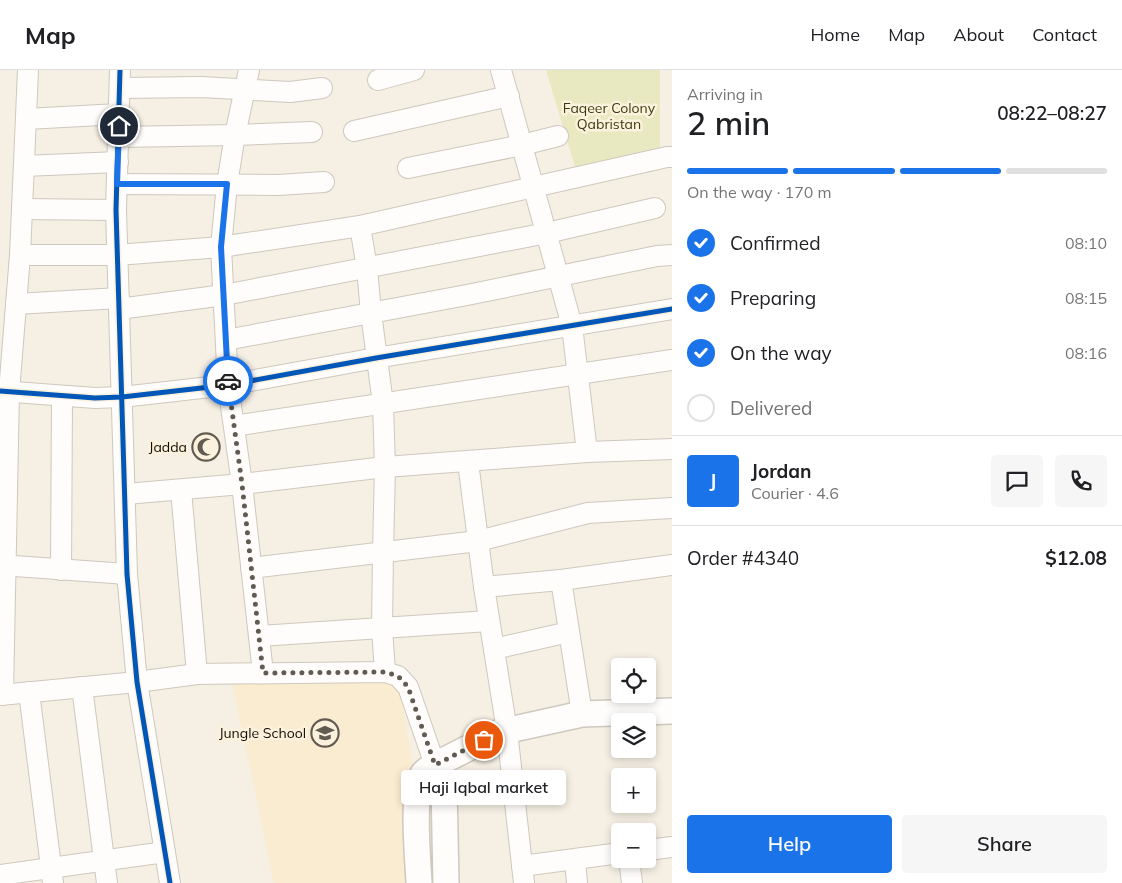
<!DOCTYPE html>
<html lang="en">
<head>
<meta charset="utf-8">
<style>
  body { margin:0; font-family:Mulish,sans-serif; background:#f6f6f6; color:#202124; height:100vh; display:flex; flex-direction:column; font-size:19px; white-space:nowrap }
  * { box-sizing:border-box; margin:0 }
  p { font-size:16px; color:#757577 }
  .icon { flex:none; width:28px; height:28px; fill:none; stroke:currentColor; stroke-width:2; stroke-linecap:round; stroke-linejoin:round }
  .map { position:relative; flex:1; overflow:hidden }
  .side { display:flex; flex-direction:column; background:#fff; width:450px }
  .side>* { flex:none }
  .buttons { position:absolute; left:611px; top:588px; display:grid; gap:10px }
  .buttons a { display:grid; place-items:center; width:45px; height:45px; border-radius:5px; background:#fff; box-shadow:0 2px 8px #0003; font-size:25px }
  .pin { position:absolute; display:grid; place-items:center; width:42px; height:42px; color:#fff; margin:-21px; border:2px solid #fff; border-radius:50%; box-shadow:0 1px 5px #0007 }
  .courier { position:absolute; display:grid; place-items:center; width:50px; height:50px; margin:-25px; border:4px solid #1a73e8; border-radius:50%; background:#fff; color:#222; box-shadow:0 1px 6px #0007 }
  .bubble { position:absolute; height:35px; border-radius:5px; background:#fff; box-shadow:0 2px 8px #0003; font-size:16px; font-weight:600; line-height:35px; text-align:center }
  .overview em { font-style:normal; font-weight:600 }
  .overview div { display:flex; flex-direction:column-reverse }
  .overview { display:flex; align-items:center; justify-content:space-between; height:85px; padding:0 15px }
  h1 { font-size:32px; font-weight:600; line-height:38px }
  .bar { display:grid; grid-template-columns:repeat(4,1fr); gap:8px 5px; align-content:center; height:60px; padding:0 15px }
  .bar i { height:6px; border-radius:4px; background:#e0e0e0 }
  .bar .current { background:#1a73e8 }
  .bar p { grid-column:span 4 }
  .line { display:flex; align-items:center; gap:12px; padding:0 15px; border-top:1px solid #e0e0e0 }
  .line div { flex:1 }
  .round { display:grid; place-items:center; flex:none; width:52px; height:52px; border-radius:5px; background:#f6f6f6 }
  ol { padding:0 15px; list-style:none }
  li { display:flex; align-items:center; gap:15px; height:55px }
  li p { margin-inline-start:auto }
  li .icon { padding:5px; border-radius:50%; background:#1a73e8; color:#fff; stroke-width:4 }
  li:last-child { color:#757577 }
  li i { width:28px; height:28px; border:2px solid #e0e0e0; border-radius:50% }
  .primary-button { display:flex; gap:10px; margin-top:auto; padding:10px 15px }
  .primary-button a { flex:1; height:58px; border-radius:5px; background:#1a73e8; color:#fff; font-size:20px; font-weight:600; line-height:58px; text-align:center }
  .primary-button a+a { background:#f6f6f6; color:#202124 }
  header { display:flex; align-items:center; gap:30px; box-sizing:border-box; height:70px; padding:0 25px; background:#fff; border-bottom:1px solid #e0e0e0 }
  header strong { font-size:24px }
  nav { display:flex; gap:28px; margin-inline-start:auto; font-size:18px }
  main { display:flex; flex:1; min-height:0 }
  .map>svg:first-child { display:block }
  .built { fill:#faecd0 }
  .green { fill:#e9e9c1 }
  .lines { fill:none; stroke-linecap:round; stroke-linejoin:round }
  .minor-casing { stroke:#cec8bd; stroke-width:22 }
  .major-casing { stroke:#cec8bd; stroke-width:28 }
  .minor { stroke:#fefdfb; stroke-width:20 }
  .major { stroke:#fefdfb; stroke-width:25 }
  .cycleway-casing { stroke:#fcf1dd; stroke-width:8 }
  .cycleway { stroke:#0057b8; stroke-width:5 }
  .done { stroke:#615b51; stroke-width:5; stroke-dasharray:0 9 }
  .route { stroke:#1a73e8; stroke-width:6 }
  .labels { text-anchor:middle; stroke-width:5; stroke-linejoin:round; paint-order:stroke }
  .park-label { font-size:14px; fill:#3b3d11; stroke:#fcf1dd }
  .poi-label { font-size:14px; fill:#120c02; stroke:#fcf1dd; text-anchor:end }
</style>
</head>
<body>
<header>
<strong>Map</strong>
<nav><a>Home</a><a>Map</a><a>About</a><a>Contact</a></nav>
</header>
<main>
<div class="map">
<svg width="672" height="813" viewBox="0 0 672 813">
  <rect width="100%" height="100%" fill="#f5efe4"/>
  <polygon class="built" points="230,603 398,606 417,721 419,813 274,813"/>
  <polygon class="green" points="546,0 660,0 660,79 577,103"/>
  <g class="lines">
    <g class="minor-casing">
      <g id="minor">
        <polyline points="120,0 116,140 127,504 137,612 170,813"/>
        <polyline points="249,0 235,65 227,114 221,177 228,315 242,414 263,603"/>
        <polyline points="501,0 572,256 587,382"/>
        <polyline points="378,10 414,0"/>
        <polyline points="120,18 201,17 290,22 322,18"/>
        <polyline points="26,49 119,44"/>
        <polyline points="354,61 509,26"/>
        <polyline points="118,67 235,65 312,62"/>
        <polyline points="24,96 118,92"/>
        <polyline points="408,98 522,75 558,66"/>
        <polyline points="117,114 278,115 324,112"/>
        <polyline points="22,139 116,140"/>
        <polyline points="360,156 367,198 371,243 383,334 385,397 383,482 382,558 385,602"/>
        <polyline points="20,185 117,185 221,177 360,156 667,87 672,87"/>
        <polyline points="16,234 119,228"/>
        <polyline points="119,239 224,225 547,163 655,138"/>
        <polyline points="226,270 467,225 657,186 672,185"/>
        <polyline points="0,321 95,328 122,327 228,315 376,288 672,239"/>
        <polyline points="234,356 672,290"/>
        <polyline points="468,392 484,517 507,661 524,813"/>
        <polyline points="181,420 197,604"/>
        <polyline points="126,424 242,414 385,397 587,382 672,379"/>
        <polyline points="0,495 127,504"/>
        <polyline points="251,498 478,471 588,443 672,438"/>
        <polyline points="61,500 62,326"/>
        <polyline points="561,510 582,644"/>
        <polyline points="484,517 561,510 672,495"/>
        <polyline points="259,566 489,551"/>
        <polyline points="494,579 569,562"/>
        <polyline points="82,617 107,813"/>
        <polyline points="29,622 53,813"/>
        <polyline points="0,625 137,612 197,604 385,602 398,606 408,617 435,695"/>
        <polyline points="3,625 9,322 20,185 28,0"/>
        <polyline points="648,780 672,777"/>
        <polyline points="629,789 632,813"/>
        <polyline points="575,790 577,813"/>
        <polyline points="522,796 620,783"/>
        <polyline points="0,805 165,782"/>
      </g>
    </g>
    <g class="major-casing">
      <g id="major">
        <polyline points="435,695 500,662 582,644 672,641"/>
        <path d="M419,813C418,789 411,723 423,704C425,700 432,697 435,695L441,703L444,714L446,813"/>
      </g>
    </g>
    <use href="#minor" class="minor"/>
    <use href="#major" class="major"/>
    <g class="cycleway-casing">
      <g id="cycleway">
        <polyline points="120,0 116,140 127,504 137,612 170,813"/>
        <polyline points="0,321 95,328 122,327 228,315 376,288 672,239"/>
      </g>
    </g>
    <use href="#cycleway" class="cycleway"/>
  </g>
  <g class="lines">
    <polyline class="done" points="228,311 242,414 263,603 385,602 398,606 408,617 435,695 484,670"/>
    <polyline class="route" points="119,56 117,114 227,114 221,177 228,311"/>
  </g>
  <defs>
    <g id="mosque-ring" transform="scale(1.4375)"><circle r="9.5" fill="#fcf1dd" stroke="#615b51" stroke-width="1.5"/><path d="M3.5-4.9A6 6 0 1 0 3.5 4.9A5 5 0 1 1 3.5-4.9Z" fill="#615b51"/></g>
    <g id="school-ring" transform="scale(1.4375)"><circle r="9.5" fill="#fcf1dd" stroke="#615b51" stroke-width="1.5"/><path d="M0-5L7-2L0 1L-7-2ZM-4 1L0 2.5L4 1V4Q0 6-4 4Z" fill="#615b51"/></g>
  </defs>
  <g fill-rule="evenodd">
    <use href="#mosque-ring" x="206" y="377"/>
    <use href="#school-ring" x="325" y="663"/>
  </g>
  <g class="labels">
    <g class="park-label">
      <text x="609" y="43">Faqeer Colony<tspan x="609" dy="16">Qabristan</tspan></text>
    </g>
    <g class="poi-label">
      <text x="187" y="382">Jadda</text>
      <text x="306" y="668">Jungle School</text>
    </g>
  </g>
</svg>
<div class="buttons">
<a><svg class="icon" aria-label="locate" viewBox="0 0 24 24"><circle cx="12" cy="12" r="6"/><path d="M12 2v4M12 18v4M2 12h4M18 12h4"/></svg></a>
<a><svg class="icon" aria-label="layers" viewBox="0 0 24 24"><path d="M12 4l9 5-9 5-9-5zM3 14l9 5 9-5"/></svg></a>
<a>+</a>
<a>−</a>
</div>
<div class="pin" style="left:484px;top:670px;background:#ea580c"><svg class="icon" aria-label="bag" viewBox="0 0 24 24"><path d="M5 8h14l-1 12H6zM9 8a3 3 0 0 1 6 0"/></svg></div>
<div class="pin" style="left:119px;top:56px;background:#1f2937"><svg class="icon" aria-label="home" viewBox="0 0 24 24"><path d="M3 11l9-7 9 7M6 9v11h12V9"/></svg></div>
<div class="courier" style="left:228px;top:311px"><svg class="icon" aria-label="car" viewBox="0 0 24 24"><path d="M5 17H2v-5l4-1 3-4h7l3 4 3 1v5h-3M9 17h6M6 11h13"/><circle cx="7" cy="17" r="2"/><circle cx="17" cy="17" r="2"/></svg></div>
<div class="bubble" style="left:401px;top:700px;width:165px">Haji Iqbal market</div>
</div>
<section class="side">
<div class="overview"><div><h1>2 min</h1><p>Arriving in</p></div><em>08:22–08:27</em></div>
<div class="bar"><i class="current"></i><i class="current"></i><i class="current"></i><i></i><p>On the way · 170 m</p></div>
<ol>
<li><svg class="icon" aria-label="check" viewBox="0 0 24 24"><path d="M5 12l5 5 9-10"/></svg>Confirmed<p>08:10</p></li>
<li><svg class="icon" aria-label="check" viewBox="0 0 24 24"><path d="M5 12l5 5 9-10"/></svg>Preparing<p>08:15</p></li>
<li><svg class="icon" aria-label="check" viewBox="0 0 24 24"><path d="M5 12l5 5 9-10"/></svg>On the way<p>08:16</p></li>
<li><i></i>Delivered</li>
</ol>
<div class="line" style="height:90px"><b class="round" style="background:#1a73e8;color:#fff">J</b><div><b>Jordan</b><p>Courier · 4.6</p></div><a class="round"><svg class="icon" aria-label="chat" viewBox="0 0 24 24"><path d="M4 5h16v11H9l-5 4z"/></svg></a><a class="round"><svg class="icon" aria-label="phone" viewBox="0 0 24 24"><path d="M5 4h4l2 5-3 2q2 4 5 5l2-3 5 2v4C11 20 4 13 5 4z"/></svg></a></div>
<div class="line" style="height:65px"><div>Order #4340</div><b>$12.08</b></div>
<div class="primary-button"><a>Help</a><a>Share</a></div>
</section>
</main>
</body>
</html>
